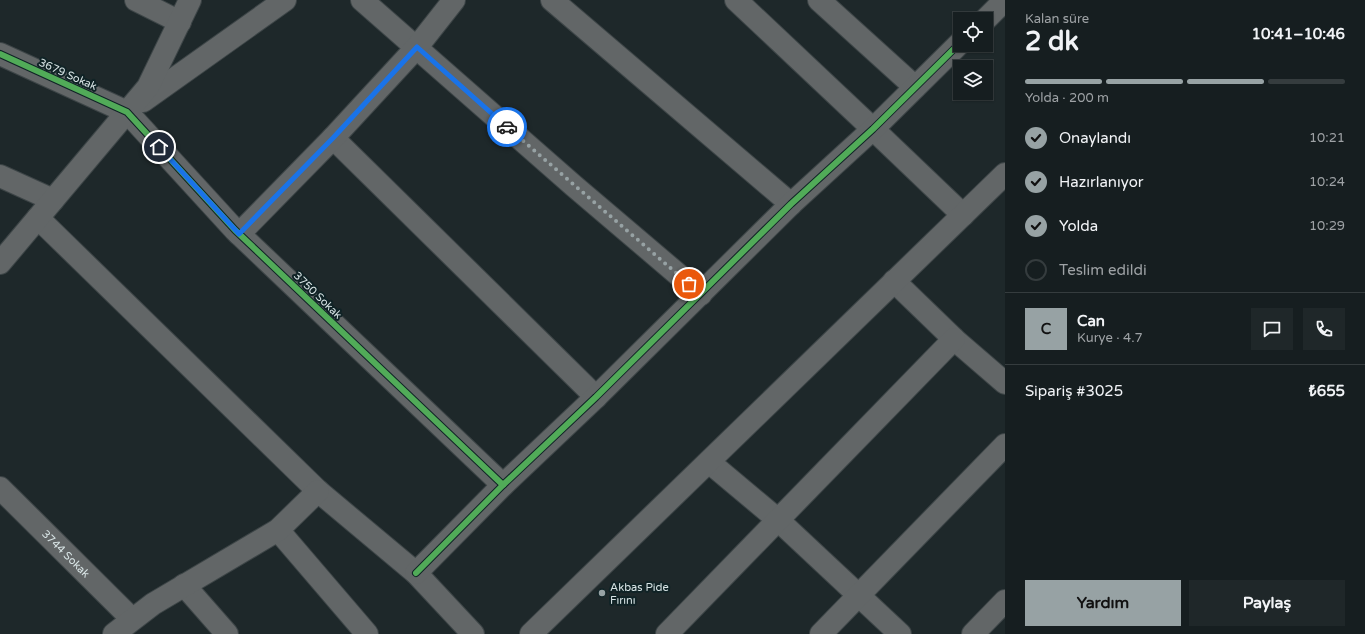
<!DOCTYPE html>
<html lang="tr">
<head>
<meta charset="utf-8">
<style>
  body { margin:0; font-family:"Varela Round",sans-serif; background:#1f2729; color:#f1f3f6; height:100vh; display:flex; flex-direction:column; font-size:15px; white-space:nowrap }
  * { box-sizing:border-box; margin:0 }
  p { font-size:13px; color:#9ea2a5 }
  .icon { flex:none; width:22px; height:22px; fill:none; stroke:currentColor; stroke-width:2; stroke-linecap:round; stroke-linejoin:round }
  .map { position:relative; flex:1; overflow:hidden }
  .panel { display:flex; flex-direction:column; background:#161e20; width:360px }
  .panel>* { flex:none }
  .tools { position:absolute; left:953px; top:12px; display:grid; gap:8px }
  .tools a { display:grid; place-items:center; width:40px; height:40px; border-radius:0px; background:#161e20; box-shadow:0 1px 3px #0004,0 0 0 1px #353c3e; font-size:20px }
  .pin { position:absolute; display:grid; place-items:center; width:34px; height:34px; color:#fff; margin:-17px; border:2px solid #fff; border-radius:50%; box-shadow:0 1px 4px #0007 }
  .courier { position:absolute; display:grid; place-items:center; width:40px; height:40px; margin:-20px; border:3px solid #1a73e8; border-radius:50%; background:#fff; color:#222; box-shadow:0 1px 5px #0007 }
  .head em { font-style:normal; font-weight:700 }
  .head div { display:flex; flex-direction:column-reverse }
  .head { display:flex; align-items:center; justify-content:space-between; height:68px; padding:0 20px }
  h1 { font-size:26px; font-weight:700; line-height:30px }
  .bar { display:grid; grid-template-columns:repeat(4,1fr); gap:6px 4px; align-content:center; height:48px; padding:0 20px }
  .bar i { height:5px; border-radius:3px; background:#353c3e }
  .bar .active { background:#97a2a4 }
  .bar p { grid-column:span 4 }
  .line { display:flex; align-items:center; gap:10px; padding:0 20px; border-top:1px solid #353c3e }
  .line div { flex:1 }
  .round { display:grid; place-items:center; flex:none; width:42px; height:42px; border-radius:0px; background:#1f2729 }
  ol { padding:0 20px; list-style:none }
  li { display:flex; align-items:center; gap:12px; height:44px }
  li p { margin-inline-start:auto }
  li .icon { padding:4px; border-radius:50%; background:#97a2a4; color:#111; stroke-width:4 }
  li:last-child { color:#9ea2a5 }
  li i { width:22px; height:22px; border:2px solid #353c3e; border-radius:50% }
  .primary-button { display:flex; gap:8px; margin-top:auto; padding:8px 20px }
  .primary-button a { flex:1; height:46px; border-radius:0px; background:#97a2a4; color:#111; font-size:16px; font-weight:700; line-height:46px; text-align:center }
  .primary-button a+a { background:#1f2729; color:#f1f3f6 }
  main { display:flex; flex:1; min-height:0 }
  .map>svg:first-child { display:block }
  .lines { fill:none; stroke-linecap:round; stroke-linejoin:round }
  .minor-casing { stroke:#3d4547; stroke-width:24 }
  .minor { stroke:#626667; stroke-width:22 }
  .cycleway-casing { stroke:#102326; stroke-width:8 }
  .cycleway { stroke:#51ab58; stroke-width:6 }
  .done { stroke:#97a2a4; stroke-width:4; stroke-dasharray:0 7.2 }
  .route { stroke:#1a73e8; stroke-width:5 }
  .poi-dot { fill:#97a2a4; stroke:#102326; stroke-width:1.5 }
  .labels { text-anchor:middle; stroke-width:4; stroke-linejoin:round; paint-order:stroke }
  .street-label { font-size:11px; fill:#d8e4e5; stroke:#102326 }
  .poi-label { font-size:11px; fill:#d8e4e5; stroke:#102326; text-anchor:start }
</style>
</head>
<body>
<main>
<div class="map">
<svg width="1005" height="634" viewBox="0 0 1005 634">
  <rect width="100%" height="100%" fill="#1e282a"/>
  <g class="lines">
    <g class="minor-casing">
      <g id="minor">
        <polyline points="136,0 180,22"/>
        <polyline points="362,0 574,186 701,294"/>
        <polyline points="552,0 791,204"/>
        <polyline points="736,0 873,129 963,215"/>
        <polyline points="819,0 915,87"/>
        <polyline points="986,19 1005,0"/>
        <polyline points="0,54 127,112 235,230 503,485"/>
        <polyline points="143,101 285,0"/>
        <polyline points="333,138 596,397"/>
        <polyline points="0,176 53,200"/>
        <polyline points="38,218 318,491 416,573 473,634"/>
        <polyline points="239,234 333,138 417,47 454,0"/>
        <polyline points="0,263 148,87 190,0"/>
        <polyline points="894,281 954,339 1005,383"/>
        <polyline points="709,462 777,519 900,634"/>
        <path id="s1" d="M0,488L132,619"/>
        <polyline points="278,530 367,634"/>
        <polyline points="416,573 503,485 596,397 791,204 873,129 960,43"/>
        <polyline points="184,585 227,634"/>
        <polyline points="114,634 153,604 278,530 318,491"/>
        <polyline points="531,634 1005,174"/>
        <polyline points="667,634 954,339"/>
        <polyline points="821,634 1005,445"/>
        <polyline points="973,634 1005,601"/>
      </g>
    </g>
    <use href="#minor" class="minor"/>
    <g class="cycleway-casing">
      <g id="cycleway">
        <polyline points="0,54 127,112 235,230 503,485"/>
        <polyline points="416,573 503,485 596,397 791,204 873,129 960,43"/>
      </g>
    </g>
    <use href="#cycleway" class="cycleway"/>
  </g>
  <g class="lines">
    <polyline class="done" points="507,127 689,284"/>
    <polyline class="route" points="159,147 239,234 333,138 417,47 507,127"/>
  </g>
  <circle class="poi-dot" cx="602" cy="593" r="4"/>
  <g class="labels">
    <g class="street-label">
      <text transform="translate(68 74) rotate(24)" y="4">3679 Sokak</text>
      <text transform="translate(318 295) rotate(44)" y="4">3750 Sokak</text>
      <text dy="4" stroke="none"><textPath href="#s1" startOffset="93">3744 Sokak</textPath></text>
    </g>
    <g class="poi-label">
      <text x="610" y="591">Akbas Pide<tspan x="610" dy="13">Fırını</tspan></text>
    </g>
  </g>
</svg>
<div class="tools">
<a><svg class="icon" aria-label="locate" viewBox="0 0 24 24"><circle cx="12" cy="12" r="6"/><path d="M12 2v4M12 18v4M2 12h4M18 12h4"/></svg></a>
<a><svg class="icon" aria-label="layers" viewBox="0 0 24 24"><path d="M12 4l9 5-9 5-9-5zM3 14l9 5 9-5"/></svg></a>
</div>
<div class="pin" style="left:689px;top:284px;background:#ea580c"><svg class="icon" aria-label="bag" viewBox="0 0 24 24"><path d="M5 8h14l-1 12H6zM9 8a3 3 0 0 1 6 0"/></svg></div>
<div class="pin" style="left:159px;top:147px;background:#1f2937"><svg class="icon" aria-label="home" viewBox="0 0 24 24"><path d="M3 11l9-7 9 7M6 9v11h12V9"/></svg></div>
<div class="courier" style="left:507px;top:127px"><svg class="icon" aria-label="car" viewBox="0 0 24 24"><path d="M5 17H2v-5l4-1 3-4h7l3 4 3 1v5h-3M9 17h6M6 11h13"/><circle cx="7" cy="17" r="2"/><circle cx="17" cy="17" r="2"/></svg></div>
</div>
<section class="panel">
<div class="head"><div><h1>2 dk</h1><p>Kalan süre</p></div><em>10:41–10:46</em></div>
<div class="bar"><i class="active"></i><i class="active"></i><i class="active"></i><i></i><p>Yolda · 200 m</p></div>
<ol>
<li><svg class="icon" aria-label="check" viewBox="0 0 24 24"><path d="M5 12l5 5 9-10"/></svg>Onaylandı<p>10:21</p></li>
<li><svg class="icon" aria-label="check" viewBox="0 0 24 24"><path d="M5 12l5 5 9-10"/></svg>Hazırlanıyor<p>10:24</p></li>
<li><svg class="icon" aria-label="check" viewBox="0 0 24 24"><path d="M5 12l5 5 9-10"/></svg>Yolda<p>10:29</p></li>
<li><i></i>Teslim edildi</li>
</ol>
<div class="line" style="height:72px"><b class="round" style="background:#97a2a4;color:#111">C</b><div><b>Can</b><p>Kurye · 4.7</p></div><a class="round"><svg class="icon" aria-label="chat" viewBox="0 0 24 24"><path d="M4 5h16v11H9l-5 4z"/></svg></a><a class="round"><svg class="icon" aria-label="phone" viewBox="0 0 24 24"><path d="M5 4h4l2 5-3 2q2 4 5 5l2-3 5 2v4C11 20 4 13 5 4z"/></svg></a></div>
<div class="line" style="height:52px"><div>Sipariş #3025</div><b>₺655</b></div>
<div class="primary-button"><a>Yardım</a><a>Paylaş</a></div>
</section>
</main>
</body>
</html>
